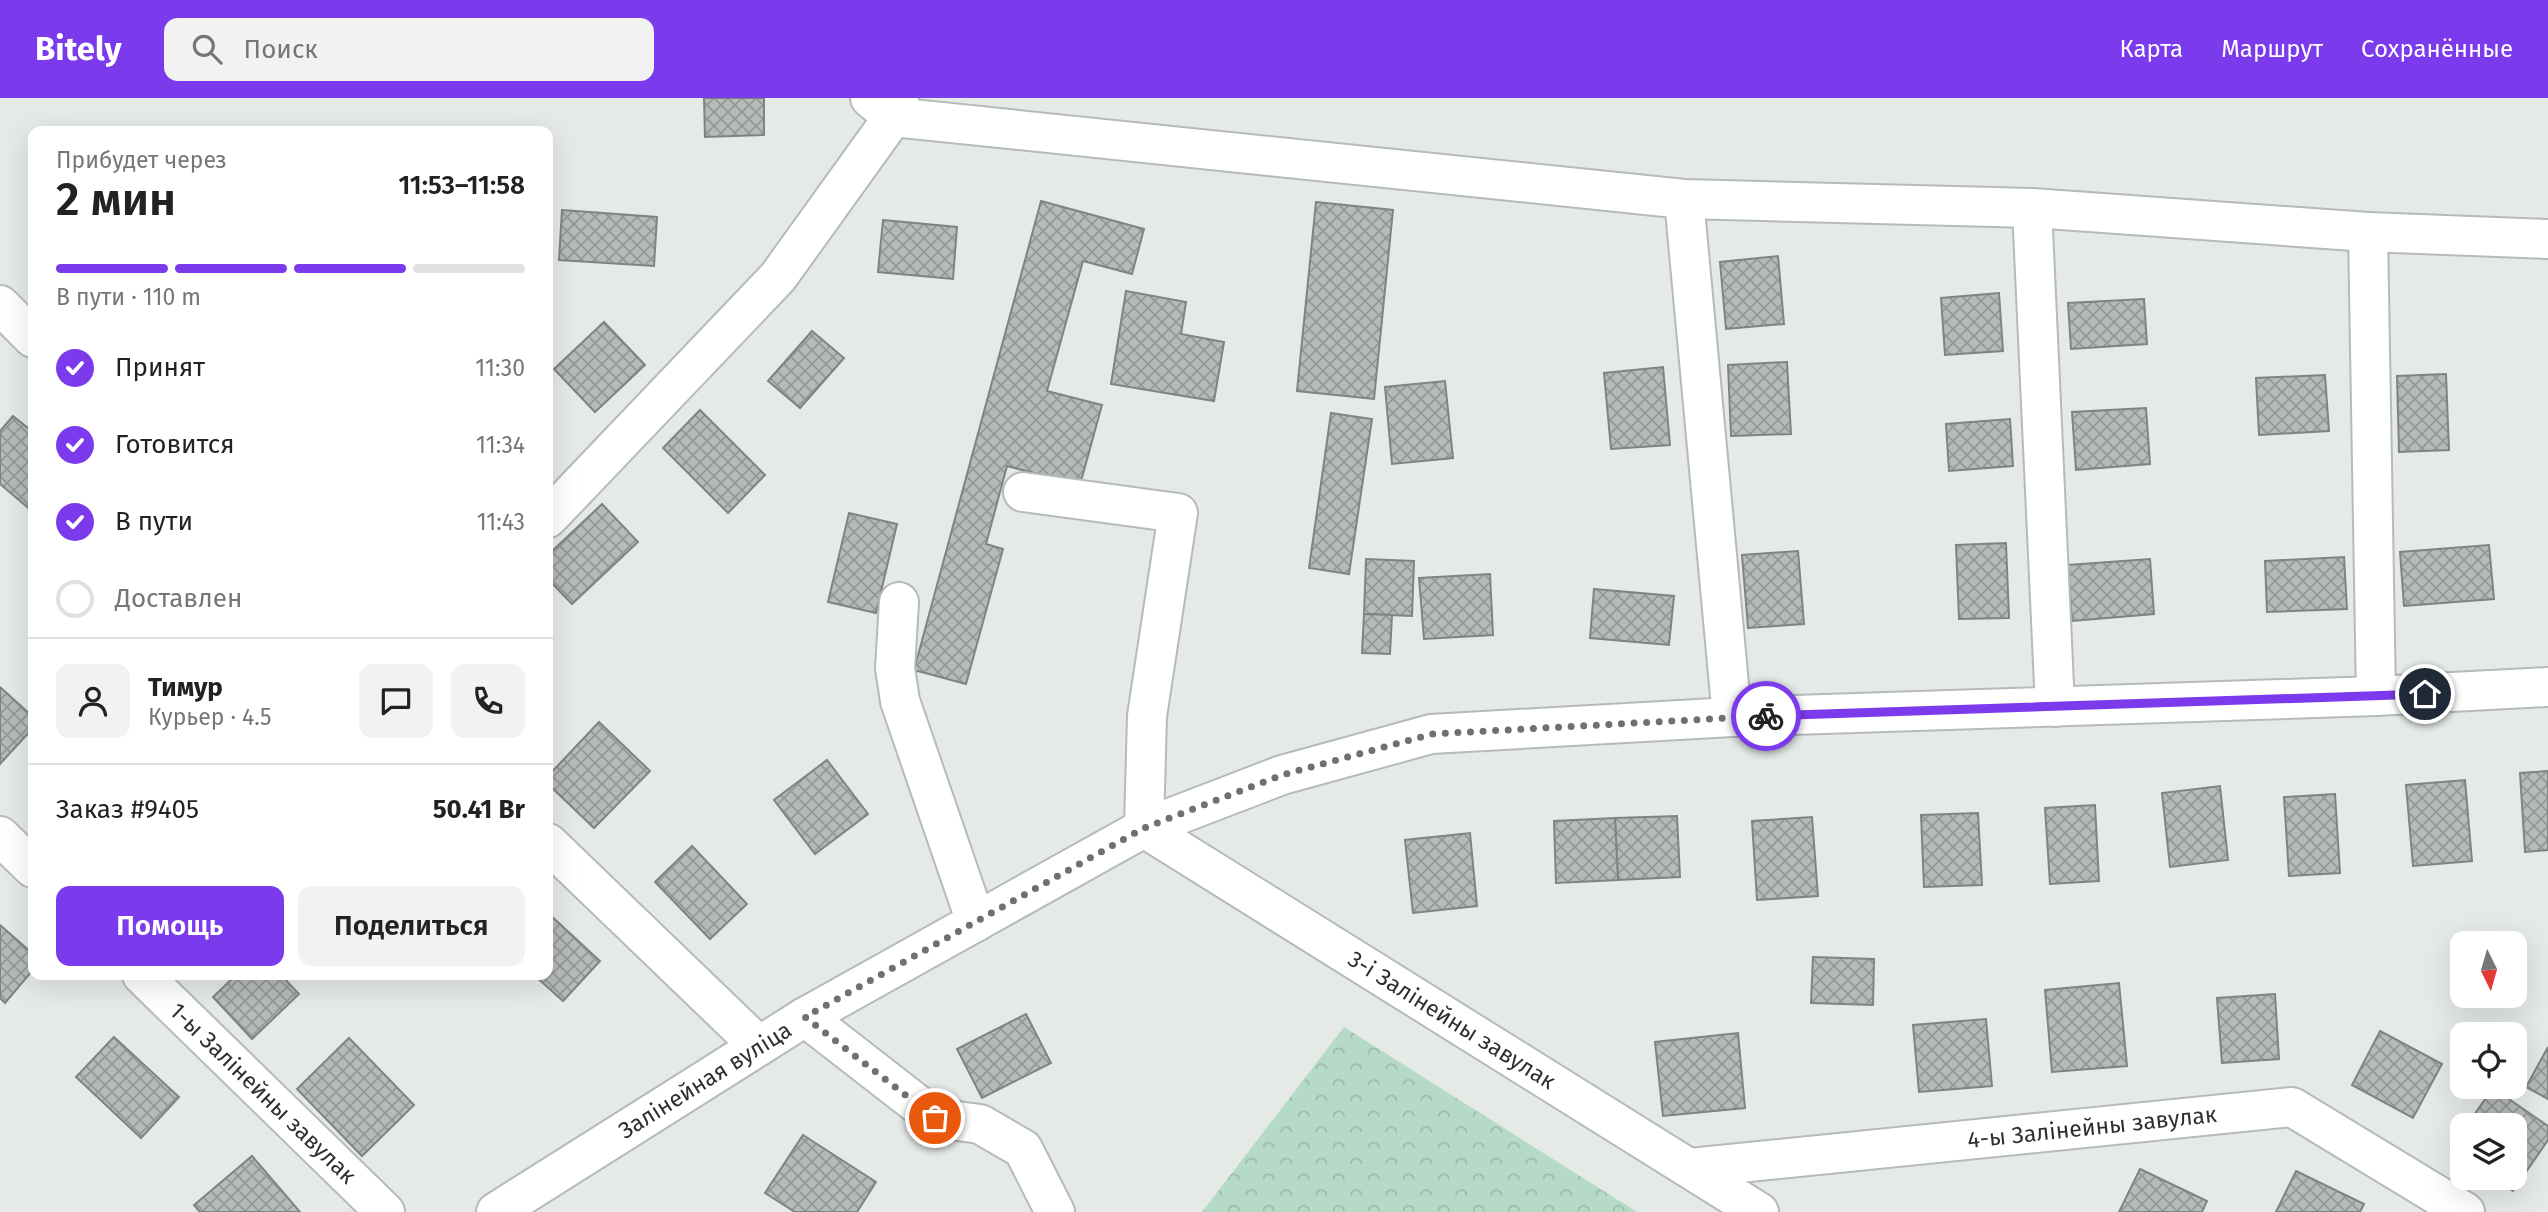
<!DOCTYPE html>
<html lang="ru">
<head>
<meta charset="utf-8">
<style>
  body { margin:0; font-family:"Fira Sans",sans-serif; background:#f2f2f2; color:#222; height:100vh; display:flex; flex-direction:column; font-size:26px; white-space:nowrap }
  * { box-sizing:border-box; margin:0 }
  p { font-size:23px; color:#767676 }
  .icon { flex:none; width:38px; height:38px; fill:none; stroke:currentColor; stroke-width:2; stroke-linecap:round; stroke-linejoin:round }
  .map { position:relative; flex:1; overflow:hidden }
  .side { position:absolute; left:28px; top:28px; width:525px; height:854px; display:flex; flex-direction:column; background:#fff; border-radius:14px; box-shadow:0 7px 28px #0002 }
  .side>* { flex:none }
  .needle { width:46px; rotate:175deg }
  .tools { position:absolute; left:2450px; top:833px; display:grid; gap:14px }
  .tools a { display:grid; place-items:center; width:77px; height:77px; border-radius:14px; background:#fff; box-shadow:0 7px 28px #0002; font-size:35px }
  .pin { position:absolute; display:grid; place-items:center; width:60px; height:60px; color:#fff; margin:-30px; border:4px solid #fff; border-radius:50%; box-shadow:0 2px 7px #0007 }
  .courier { position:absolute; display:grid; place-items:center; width:70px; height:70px; margin:-35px; border:5px solid #7c3aed; border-radius:50%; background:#fff; color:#222; box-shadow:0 2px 9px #0007 }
  .summary em { font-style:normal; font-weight:600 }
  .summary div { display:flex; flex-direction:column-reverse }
  .summary { display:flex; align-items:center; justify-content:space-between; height:119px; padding:0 28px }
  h1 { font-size:46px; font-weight:600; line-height:52px }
  .bar { display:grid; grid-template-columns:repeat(4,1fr); gap:10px 7px; align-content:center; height:84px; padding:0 28px }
  .bar i { height:9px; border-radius:5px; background:#e0e0e0 }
  .bar .active { background:#7c3aed }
  .bar p { grid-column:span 4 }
  .line { display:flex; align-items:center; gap:18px; padding:0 28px; border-top:2px solid #e0e0e0 }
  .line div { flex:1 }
  .round { display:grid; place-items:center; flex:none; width:74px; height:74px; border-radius:14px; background:#f2f2f2 }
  ol { padding:0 28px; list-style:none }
  li { display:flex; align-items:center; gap:21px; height:77px }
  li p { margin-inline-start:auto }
  li .icon { padding:7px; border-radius:50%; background:#7c3aed; color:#fff; stroke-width:4 }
  li:last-child { color:#767676 }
  li i { width:38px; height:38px; border:4px solid #e0e0e0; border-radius:50% }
  .primary-button { display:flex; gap:14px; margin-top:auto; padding:14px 28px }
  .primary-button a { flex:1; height:80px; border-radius:14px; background:#7c3aed; color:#fff; font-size:28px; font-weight:600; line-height:80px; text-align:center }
  .primary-button a+a { background:#f2f2f2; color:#222 }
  header { display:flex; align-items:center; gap:42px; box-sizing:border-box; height:98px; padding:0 35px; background:#7c3aed; color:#fff }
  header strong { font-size:33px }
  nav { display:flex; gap:38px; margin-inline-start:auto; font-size:24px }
  .search { width:490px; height:63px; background:#f2f2f2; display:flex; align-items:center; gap:18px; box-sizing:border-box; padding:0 24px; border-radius:14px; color:#767676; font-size:26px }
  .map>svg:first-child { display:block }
  .forest { fill:url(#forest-crowns) }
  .building { fill:url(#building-cross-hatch); stroke:#7f8482; stroke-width:2 }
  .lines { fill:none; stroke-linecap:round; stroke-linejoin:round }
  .minor-casing { stroke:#b5bbb8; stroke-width:42 }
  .minor { stroke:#fff; stroke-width:38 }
  .done { stroke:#6e716f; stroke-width:7; stroke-dasharray:0 12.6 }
  .route { stroke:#7c3aed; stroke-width:9 }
  .labels { text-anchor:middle; stroke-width:5; stroke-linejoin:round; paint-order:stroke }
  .street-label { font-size:23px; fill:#2e302f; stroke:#fff }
</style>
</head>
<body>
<header>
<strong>Bitely</strong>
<div class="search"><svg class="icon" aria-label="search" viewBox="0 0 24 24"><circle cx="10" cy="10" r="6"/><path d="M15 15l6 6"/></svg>Поиск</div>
<nav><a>Карта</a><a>Маршрут</a><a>Сохранённые</a></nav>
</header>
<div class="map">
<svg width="2548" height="1114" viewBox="0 0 2548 1114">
  <defs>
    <pattern id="forest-crowns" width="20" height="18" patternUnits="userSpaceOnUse" patternTransform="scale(1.75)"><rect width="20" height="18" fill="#b5dac7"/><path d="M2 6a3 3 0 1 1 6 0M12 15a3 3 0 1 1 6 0" fill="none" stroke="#9cbbab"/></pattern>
    <pattern id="building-cross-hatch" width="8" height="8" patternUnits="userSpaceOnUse" patternTransform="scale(1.75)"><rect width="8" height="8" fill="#b5bbb8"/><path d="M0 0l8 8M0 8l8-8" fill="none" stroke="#949896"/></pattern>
  </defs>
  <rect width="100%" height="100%" fill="#e5eae7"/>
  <polygon class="forest" points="1344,929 1637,1114 1202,1114"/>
  <g class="building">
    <polygon points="704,0 764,0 764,37 705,39"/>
    <polygon points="1041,103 1144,131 1132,176 1083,163 1047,293 1102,307 1080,387 1007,368 986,446 1003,451 966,586 914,572"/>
    <polygon points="1316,104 1393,112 1374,301 1297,293"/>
    <polygon points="562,112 657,119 654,168 559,162"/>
    <polygon points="883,122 957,129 953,181 878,174"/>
    <polygon points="1778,158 1784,226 1726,231 1720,164"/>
    <polygon points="1126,193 1186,204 1181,236 1224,244 1214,303 1111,286"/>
    <polygon points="1999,195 2003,253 1945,257 1941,200"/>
    <polygon points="2144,201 2147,246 2071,251 2068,205"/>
    <polygon points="604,224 645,267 595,314 554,271"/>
    <polygon points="812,233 844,260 800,310 768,283"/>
    <polygon points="1787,264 1791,336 1731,338 1728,267"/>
    <polygon points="1663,269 1670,347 1611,351 1604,275"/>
    <polygon points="2446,276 2449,352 2399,354 2397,278"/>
    <polygon points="2325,277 2329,333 2259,337 2256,280"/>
    <polygon points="1445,283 1453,360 1392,366 1385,289"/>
    <polygon points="2146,310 2150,366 2076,372 2072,314"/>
    <polygon points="700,312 765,377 728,415 663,350"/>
    <polygon points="1331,315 1372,321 1349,476 1309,470"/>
    <polygon points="13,318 33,334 33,414 0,386 0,333"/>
    <polygon points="2010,321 2013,368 1949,373 1946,326"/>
    <polygon points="602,406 638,444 572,506 548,481 548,457"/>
    <polygon points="849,415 897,426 876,515 828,504"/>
    <polygon points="2006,445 2009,520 1959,521 1956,447"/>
    <polygon points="2489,447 2494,501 2404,508 2400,454"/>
    <polygon points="1798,453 1804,526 1748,530 1742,457"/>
    <polygon points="2344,459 2347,511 2267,514 2265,463"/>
    <polygon points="1366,461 1414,463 1412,518 1364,516"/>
    <polygon points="2150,461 2154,516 2072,523 2068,467"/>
    <polygon points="1490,476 1493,537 1424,541 1419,480"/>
    <polygon points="1594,491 1674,498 1669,547 1590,540"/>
    <polygon points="1364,516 1392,517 1390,556 1362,555"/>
    <polygon points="0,589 33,619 33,630 0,666"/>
    <polygon points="599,624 650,673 594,730 548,686 548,678"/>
    <polygon points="827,662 868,716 815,756 774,702"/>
    <polygon points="2548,673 2548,752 2525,754 2520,675"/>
    <polygon points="2465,682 2472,763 2413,768 2406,687"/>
    <polygon points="2220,688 2228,762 2170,769 2162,695"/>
    <polygon points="2335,696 2340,775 2289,778 2284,699"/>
    <polygon points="2095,707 2099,783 2050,786 2045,710"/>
    <polygon points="1978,715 1982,787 1924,789 1921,717"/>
    <polygon points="1677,718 1680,779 1618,782 1615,720"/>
    <polygon points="1812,719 1818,798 1757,802 1752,723"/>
    <polygon points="1615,720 1618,782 1556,785 1554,723"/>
    <polygon points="1470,735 1477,808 1413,815 1405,742"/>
    <polygon points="692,748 747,806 710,841 655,784"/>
    <polygon points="548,815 600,863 563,903 534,877 548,877"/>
    <polygon points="0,827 33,856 33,872 5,905 0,900"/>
    <polygon points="1813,859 1874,861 1873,907 1811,905"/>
    <polygon points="236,877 281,877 299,896 252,941 213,899"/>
    <polygon points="2119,885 2127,968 2052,974 2045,892"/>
    <polygon points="2275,896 2279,961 2222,965 2217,900"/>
    <polygon points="1026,916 1051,965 982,1000 957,951"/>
    <polygon points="1986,921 1992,988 1919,994 1913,927"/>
    <polygon points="2380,933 2442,966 2413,1020 2352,987"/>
    <polygon points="1738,935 1745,1010 1663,1018 1655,944"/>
    <polygon points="114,939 179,999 141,1040 76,979"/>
    <polygon points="349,940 414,1007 362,1058 297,991"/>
    <polygon points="2548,949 2548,1001 2526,989"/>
    <polygon points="2493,990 2548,1028 2548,1042 2513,1093 2493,1080 2515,1080 2515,1027 2467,1027"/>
    <polygon points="2462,1034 2462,1059 2451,1051"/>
    <polygon points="803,1037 876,1084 857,1114 795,1114 765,1095"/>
    <polygon points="252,1058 300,1114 200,1114 194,1107"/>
    <polygon points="2140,1071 2207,1103 2202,1114 2119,1114"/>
    <polygon points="2296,1073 2364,1106 2360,1114 2276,1114"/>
  </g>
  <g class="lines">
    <g class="minor-casing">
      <g id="minor">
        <polyline points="870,0 893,19 1684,101 2032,110 2368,134 2548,141"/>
        <polyline points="1684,101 1732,619"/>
        <polyline points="2032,110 2055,609"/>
        <polyline points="2368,134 2376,598"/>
        <polyline points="0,207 33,240"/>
        <polyline points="1023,394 1178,415 1147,618 1144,730 1759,1114"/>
        <polyline points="548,420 778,179 893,19 899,0"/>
        <polyline points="899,504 895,570 900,603 976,824"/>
        <polyline points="0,738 33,770"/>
        <polyline points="548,745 759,948"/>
        <polyline points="142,877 385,1114"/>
        <polyline points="805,919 935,1020 980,1026 1023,1051 1055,1114"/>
        <polyline points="1690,1070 2292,1009 2465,1114"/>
        <polyline points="496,1114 805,919 1144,730 1282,677 1431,636 1732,619 2376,598 2548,589"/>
      </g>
    </g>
    <use href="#minor" class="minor"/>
  </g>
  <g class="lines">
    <polyline class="done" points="935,1020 805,919 1144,730 1282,677 1432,636 1766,618"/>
    <polyline class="route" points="1766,618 2425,596"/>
  </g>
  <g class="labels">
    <g class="street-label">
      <text transform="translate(1452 922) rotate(32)" y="8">3-і Залінейны завулак</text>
      <text transform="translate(705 982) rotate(-32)" y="8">Залінейная вуліца</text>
      <text transform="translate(263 995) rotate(44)" y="8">1-ы Залінейны завулак</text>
      <text transform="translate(2092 1029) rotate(-6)" y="8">4-ы Залінейны завулак</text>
    </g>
  </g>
</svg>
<div class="tools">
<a><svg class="needle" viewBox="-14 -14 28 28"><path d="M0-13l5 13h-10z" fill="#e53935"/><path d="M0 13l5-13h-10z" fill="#767676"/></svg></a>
<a><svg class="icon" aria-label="locate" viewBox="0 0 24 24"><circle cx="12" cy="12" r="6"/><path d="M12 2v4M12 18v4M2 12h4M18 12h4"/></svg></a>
<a><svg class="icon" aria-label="layers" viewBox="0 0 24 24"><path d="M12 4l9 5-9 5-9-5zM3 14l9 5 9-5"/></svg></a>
</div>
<div class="pin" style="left:935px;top:1020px;background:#ea580c"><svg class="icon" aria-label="bag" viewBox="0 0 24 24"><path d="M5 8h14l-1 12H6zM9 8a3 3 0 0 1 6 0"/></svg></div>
<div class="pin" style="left:2425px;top:596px;background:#1f2937"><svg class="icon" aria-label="home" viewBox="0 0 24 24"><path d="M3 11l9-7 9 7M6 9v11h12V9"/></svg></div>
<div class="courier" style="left:1766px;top:618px"><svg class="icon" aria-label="bike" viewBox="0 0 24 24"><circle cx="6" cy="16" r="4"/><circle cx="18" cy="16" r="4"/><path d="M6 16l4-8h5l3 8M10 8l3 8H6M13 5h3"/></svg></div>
<section class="side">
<div class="summary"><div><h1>2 мин</h1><p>Прибудет через</p></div><em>11:53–11:58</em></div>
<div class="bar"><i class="active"></i><i class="active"></i><i class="active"></i><i></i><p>В пути · 110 m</p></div>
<ol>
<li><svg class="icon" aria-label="check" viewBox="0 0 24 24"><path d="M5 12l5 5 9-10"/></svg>Принят<p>11:30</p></li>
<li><svg class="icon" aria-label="check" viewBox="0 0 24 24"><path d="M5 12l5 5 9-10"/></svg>Готовится<p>11:34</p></li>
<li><svg class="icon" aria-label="check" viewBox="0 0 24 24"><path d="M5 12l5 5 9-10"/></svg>В пути<p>11:43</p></li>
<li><i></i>Доставлен</li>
</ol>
<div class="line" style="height:126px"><a class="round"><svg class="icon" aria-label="person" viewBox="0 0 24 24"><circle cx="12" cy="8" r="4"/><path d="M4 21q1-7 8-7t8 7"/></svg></a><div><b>Тимур</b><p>Курьер · 4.5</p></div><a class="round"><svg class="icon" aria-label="chat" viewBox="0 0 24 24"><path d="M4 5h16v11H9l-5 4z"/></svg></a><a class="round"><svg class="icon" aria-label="phone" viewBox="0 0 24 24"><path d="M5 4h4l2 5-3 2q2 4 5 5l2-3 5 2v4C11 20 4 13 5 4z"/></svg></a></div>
<div class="line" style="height:91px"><div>Заказ #9405</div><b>50.41 Br</b></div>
<div class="primary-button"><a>Помощь</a><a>Поделиться</a></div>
</section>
</div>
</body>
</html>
